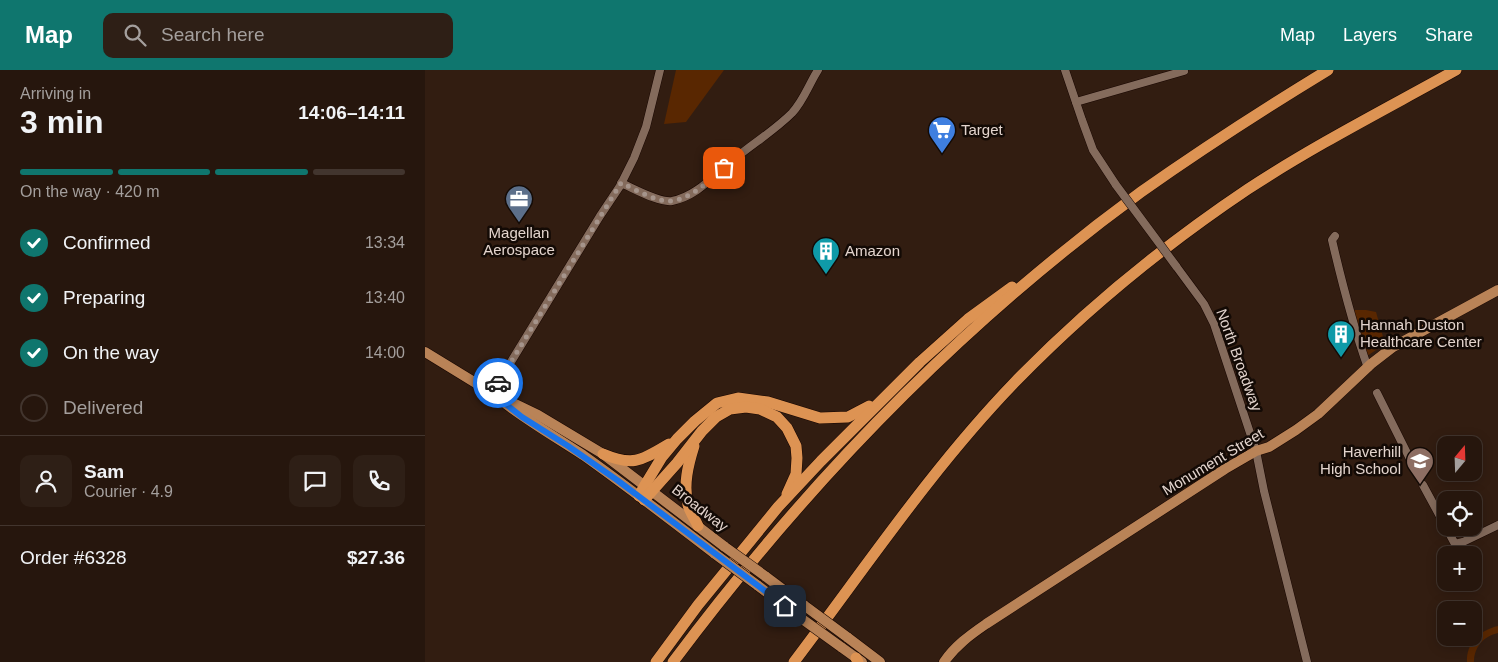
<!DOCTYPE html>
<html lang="en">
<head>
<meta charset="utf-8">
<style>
  body { margin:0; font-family:Arial,sans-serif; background:#2e1f16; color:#f1f3f6; height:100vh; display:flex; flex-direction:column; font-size:19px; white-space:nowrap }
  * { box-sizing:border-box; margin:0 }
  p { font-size:16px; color:#a49f9d }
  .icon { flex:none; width:28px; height:28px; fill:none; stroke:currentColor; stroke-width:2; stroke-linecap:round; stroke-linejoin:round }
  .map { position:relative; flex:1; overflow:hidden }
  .drawer { display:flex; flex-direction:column; background:#26160d; width:425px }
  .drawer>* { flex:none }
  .needle { width:32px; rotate:19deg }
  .controls { position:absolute; left:1012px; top:366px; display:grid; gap:10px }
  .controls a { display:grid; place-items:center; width:45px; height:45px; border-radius:10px; background:#26160d; box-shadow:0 2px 12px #0003,0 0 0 1px #42352e; font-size:25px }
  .pin { position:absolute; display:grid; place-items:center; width:42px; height:42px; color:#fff; margin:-21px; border-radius:10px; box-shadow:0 2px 8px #0006 }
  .courier { position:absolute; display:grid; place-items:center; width:50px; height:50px; margin:-25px; border:4px solid #1a73e8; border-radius:50%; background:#fff; color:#222; box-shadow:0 1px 6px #0007 }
  .headline em { font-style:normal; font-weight:600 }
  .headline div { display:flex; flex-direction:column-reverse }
  .headline { display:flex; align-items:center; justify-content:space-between; height:85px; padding:0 20px }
  h1 { font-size:32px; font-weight:600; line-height:38px }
  .bar { display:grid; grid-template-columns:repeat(4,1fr); gap:8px 5px; align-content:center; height:60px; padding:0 20px }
  .bar i { height:6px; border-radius:4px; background:#42352e }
  .bar .active { background:#0f766e }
  .bar p { grid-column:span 4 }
  .line { display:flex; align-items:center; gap:12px; padding:0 20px; border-top:1px solid #42352e }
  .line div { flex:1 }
  .round { display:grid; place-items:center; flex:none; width:52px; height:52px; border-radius:10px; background:#2e1f16 }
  ol { padding:0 20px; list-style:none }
  li { display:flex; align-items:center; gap:15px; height:55px }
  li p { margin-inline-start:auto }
  li .icon { padding:5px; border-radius:50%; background:#0f766e; color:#fff; stroke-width:4 }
  li:last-child { color:#a49f9d }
  li i { width:28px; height:28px; border:2px solid #42352e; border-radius:50% }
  header { display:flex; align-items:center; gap:30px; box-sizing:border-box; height:70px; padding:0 25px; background:#0f766e; color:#fff }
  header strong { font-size:24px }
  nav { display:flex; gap:28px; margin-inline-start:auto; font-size:18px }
  .search { width:350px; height:45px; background:#2e1f16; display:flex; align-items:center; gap:12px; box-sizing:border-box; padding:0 18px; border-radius:10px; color:#a49f9d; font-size:19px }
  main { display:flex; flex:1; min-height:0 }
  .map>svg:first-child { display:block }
  .green { fill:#592701 }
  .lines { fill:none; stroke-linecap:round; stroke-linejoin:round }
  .minor-casing { stroke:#180600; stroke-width:9 }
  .major-casing { stroke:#180600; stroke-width:11 }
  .highway-casing { stroke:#180600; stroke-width:12 }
  .minor { stroke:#846b5c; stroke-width:8 }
  .major { stroke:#b98357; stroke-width:10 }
  .highway { stroke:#dd9353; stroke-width:11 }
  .minor-bridge-casing { stroke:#180600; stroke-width:9; stroke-linecap:butt }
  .major-bridge-casing { stroke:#180600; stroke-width:11; stroke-linecap:butt }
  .minor-bridge { stroke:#846b5c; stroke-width:8 }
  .major-bridge { stroke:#b98357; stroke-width:10 }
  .done { stroke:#a5948b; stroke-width:5; stroke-dasharray:0 9 }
  .route { stroke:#1a73e8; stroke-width:6 }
  .labels { text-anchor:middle; stroke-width:5; stroke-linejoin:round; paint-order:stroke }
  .poi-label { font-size:15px; fill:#e3d4cd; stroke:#130a05; text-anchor:start }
  .street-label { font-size:15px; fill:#e3d4cd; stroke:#130a05 }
</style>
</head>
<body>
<header>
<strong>Map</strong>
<div class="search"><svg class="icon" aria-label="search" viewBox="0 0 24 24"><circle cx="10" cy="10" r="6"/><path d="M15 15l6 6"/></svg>Search here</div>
<nav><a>Map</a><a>Layers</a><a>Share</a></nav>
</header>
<main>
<section class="drawer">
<div class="headline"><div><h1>3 min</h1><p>Arriving in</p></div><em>14:06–14:11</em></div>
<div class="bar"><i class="active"></i><i class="active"></i><i class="active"></i><i></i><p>On the way · 420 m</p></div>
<ol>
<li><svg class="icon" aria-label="check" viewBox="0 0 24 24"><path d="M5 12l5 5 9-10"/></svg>Confirmed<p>13:34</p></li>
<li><svg class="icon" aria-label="check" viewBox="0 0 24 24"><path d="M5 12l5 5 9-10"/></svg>Preparing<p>13:40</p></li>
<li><svg class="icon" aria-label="check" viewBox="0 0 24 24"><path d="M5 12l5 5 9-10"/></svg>On the way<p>14:00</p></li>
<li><i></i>Delivered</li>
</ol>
<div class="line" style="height:90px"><a class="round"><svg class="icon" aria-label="person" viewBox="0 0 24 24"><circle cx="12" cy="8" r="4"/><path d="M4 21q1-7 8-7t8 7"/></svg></a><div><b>Sam</b><p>Courier · 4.9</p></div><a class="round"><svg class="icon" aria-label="chat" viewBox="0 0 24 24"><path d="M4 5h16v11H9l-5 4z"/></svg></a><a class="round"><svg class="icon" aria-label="phone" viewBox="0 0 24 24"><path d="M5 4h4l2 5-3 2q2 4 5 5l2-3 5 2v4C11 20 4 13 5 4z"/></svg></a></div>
<div class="line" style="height:65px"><div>Order #6328</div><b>$27.36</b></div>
</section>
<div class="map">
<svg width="1073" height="592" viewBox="0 0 1073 592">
  <rect width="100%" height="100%" fill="#321d11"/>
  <g class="green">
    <polygon points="251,0 299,0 261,52 239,54"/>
    <polygon points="929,240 941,240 951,242 960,274 942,286 939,280"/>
    <path d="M1073,556V563C1059,566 1049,577 1049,592H1042C1041,573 1055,560 1073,556Z"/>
  </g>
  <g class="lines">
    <g class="minor-casing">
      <g id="minor">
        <polyline points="640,0 657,50 668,80 691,115"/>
        <polyline points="651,32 759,1"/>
        <path d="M196,113C208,118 234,133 247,131C272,126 288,106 307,91C327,74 349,61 367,43C379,30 384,14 393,0"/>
        <path d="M910,166L907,170C917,213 928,256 943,298"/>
        <polyline points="751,196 779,234 789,254 831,381 839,421 882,592"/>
        <polyline points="67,323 175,146 195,116 209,88 221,57 235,0"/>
        <polyline points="952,323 989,397"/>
        <polyline points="998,415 1030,474 1038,472 1073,455"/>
      </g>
    </g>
    <g class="major-casing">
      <g id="major">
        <polyline points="0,282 67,323 113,345 178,384 300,477"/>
        <path d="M81,334C106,353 132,368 158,385C203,417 247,451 290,484"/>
        <polyline points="340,506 380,536"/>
        <polyline points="332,515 373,546"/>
        <polyline points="422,567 455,592"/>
        <polyline points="416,577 437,592"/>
        <path d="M519,592C530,576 545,565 561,554L800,399L831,381L844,377L871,360L893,344L946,294L968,277L1073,220"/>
      </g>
    </g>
    <g class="highway-casing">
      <g id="highway">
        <path d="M269,376C263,395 258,415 263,435C265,442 270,449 273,456"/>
        <path d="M178,384C209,397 217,390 244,374"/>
        <polyline points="214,426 220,415 237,387 252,369 270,351 292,333 313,328 343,332 395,348 423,347 444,336"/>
        <polyline points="219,430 252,393 277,361 291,347 305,339 321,337 335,339 352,347 362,358 371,376 372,388 371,404 362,424"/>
        <polyline points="431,588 433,592"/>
        <polyline points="231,592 273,535 318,480 353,437 396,391 495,292 543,249 587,217"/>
        <path d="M248,592C381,414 537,253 716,122C777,79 839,39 903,0"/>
        <path d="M369,592C441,497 507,398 590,312C659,241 741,174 823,119C890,75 961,39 1031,0"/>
      </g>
    </g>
    <use href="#minor" class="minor"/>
    <use href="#major" class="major"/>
    <use href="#highway" class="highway"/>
    <g class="minor-bridge-casing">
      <polyline id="minor-bridge" points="691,115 751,196"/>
    </g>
    <g class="major-bridge-casing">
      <g id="major-bridge">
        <polyline points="300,477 340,506"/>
        <polyline points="290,484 332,515"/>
        <polyline points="380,536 422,567"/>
        <polyline points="373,546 416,577"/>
      </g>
    </g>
    <use href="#minor-bridge" class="minor-bridge"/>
    <use href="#major-bridge" class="major-bridge"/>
  </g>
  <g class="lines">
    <path class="done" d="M73,313L196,113C210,119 229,131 243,131C262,132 286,110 299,98"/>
    <polyline class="route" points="73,313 67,323 97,347 143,376 192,410 360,536"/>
  </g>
  <defs>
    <g id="supermarket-pin" transform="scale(1.4375)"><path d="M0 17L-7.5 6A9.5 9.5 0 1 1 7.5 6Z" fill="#3f7fe0" stroke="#130a05"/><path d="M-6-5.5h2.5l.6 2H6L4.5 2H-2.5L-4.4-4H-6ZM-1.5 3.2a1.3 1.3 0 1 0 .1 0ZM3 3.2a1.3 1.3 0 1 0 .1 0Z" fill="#fff"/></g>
    <g id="office-pin" transform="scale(1.4375)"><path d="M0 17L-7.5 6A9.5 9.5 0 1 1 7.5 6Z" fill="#5c6f8a" stroke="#130a05"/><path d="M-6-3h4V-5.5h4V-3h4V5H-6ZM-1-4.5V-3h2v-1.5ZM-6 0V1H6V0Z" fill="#fff"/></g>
    <g id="building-pin" transform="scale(1.4375)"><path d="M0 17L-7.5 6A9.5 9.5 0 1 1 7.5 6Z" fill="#0f9aa8" stroke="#130a05"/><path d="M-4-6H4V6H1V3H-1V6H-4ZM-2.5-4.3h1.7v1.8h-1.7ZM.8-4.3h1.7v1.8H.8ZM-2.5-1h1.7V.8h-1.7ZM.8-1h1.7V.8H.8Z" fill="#fff"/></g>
    <g id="school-pin" transform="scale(1.4375)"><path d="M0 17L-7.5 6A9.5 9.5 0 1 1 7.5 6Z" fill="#8d6e63" stroke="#130a05"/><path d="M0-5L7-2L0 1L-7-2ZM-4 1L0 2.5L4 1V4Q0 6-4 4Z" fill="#fff"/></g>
  </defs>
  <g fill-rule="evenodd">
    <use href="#supermarket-pin" x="517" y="60"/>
    <use href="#office-pin" x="94" y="129"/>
    <use href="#building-pin" x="401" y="181"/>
    <use href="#building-pin" x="916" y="264"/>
    <use href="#school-pin" x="995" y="391"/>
  </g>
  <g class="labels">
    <g class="poi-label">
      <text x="536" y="65">Target</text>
      <text x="94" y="168" text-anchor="middle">Magellan<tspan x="94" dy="17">Aerospace</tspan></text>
      <text x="420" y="186">Amazon</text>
      <text x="935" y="260">Hannah Duston<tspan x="935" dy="17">Healthcare Center</tspan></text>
      <text x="976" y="387" text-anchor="end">Haverhill<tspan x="976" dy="17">High School</tspan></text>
    </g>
    <g class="street-label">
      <text transform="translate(814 290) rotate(70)" y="5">North Broadway</text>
      <text transform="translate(788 392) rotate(-31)" y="5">Monument Street</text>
      <text transform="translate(275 438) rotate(38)" y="5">Broadway</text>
    </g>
  </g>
</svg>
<div class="controls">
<a><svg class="needle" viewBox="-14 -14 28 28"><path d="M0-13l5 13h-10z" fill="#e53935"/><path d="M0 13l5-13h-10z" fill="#a49f9d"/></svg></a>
<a><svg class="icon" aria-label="locate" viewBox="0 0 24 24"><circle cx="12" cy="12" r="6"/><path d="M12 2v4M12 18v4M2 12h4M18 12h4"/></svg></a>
<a>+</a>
<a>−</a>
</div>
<div class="pin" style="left:299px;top:98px;background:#ea580c"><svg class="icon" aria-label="bag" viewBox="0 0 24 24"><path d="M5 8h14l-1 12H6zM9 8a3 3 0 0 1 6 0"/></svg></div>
<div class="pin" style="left:360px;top:536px;background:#1f2937"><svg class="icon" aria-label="home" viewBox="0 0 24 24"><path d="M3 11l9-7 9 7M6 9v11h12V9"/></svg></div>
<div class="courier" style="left:73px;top:313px"><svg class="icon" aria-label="car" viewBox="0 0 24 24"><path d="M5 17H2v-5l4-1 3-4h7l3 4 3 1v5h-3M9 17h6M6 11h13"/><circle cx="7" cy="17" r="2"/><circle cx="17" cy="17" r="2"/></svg></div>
</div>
</main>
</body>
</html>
